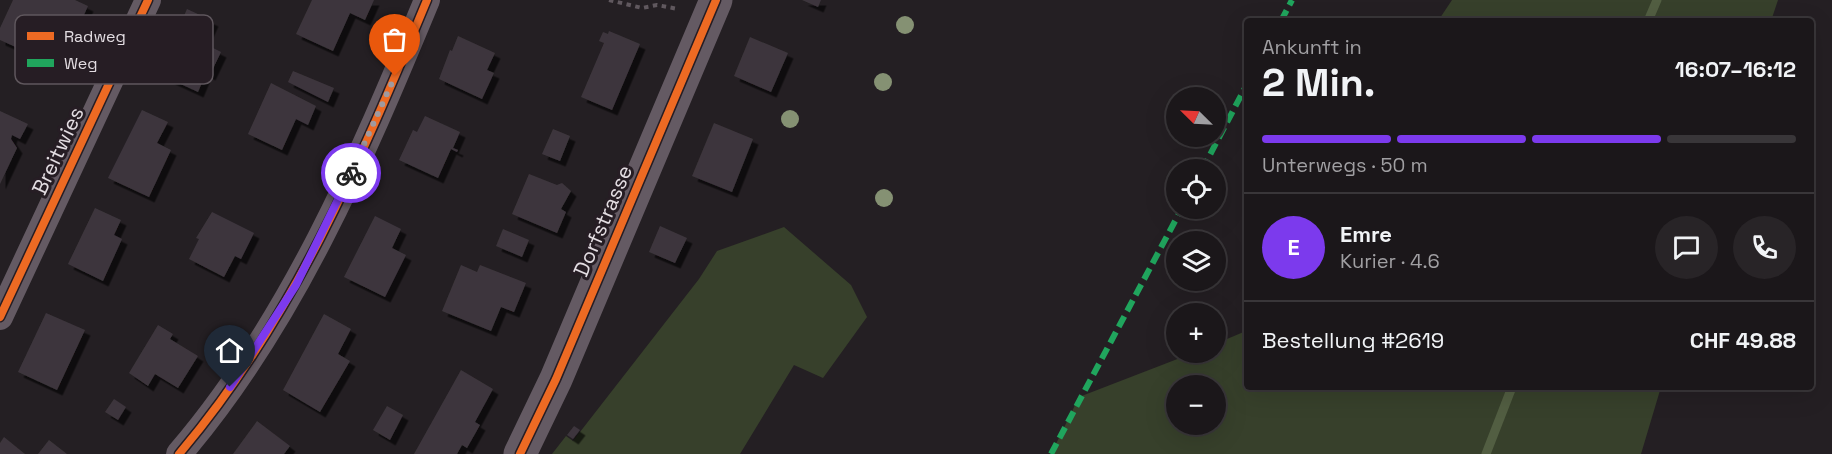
<!DOCTYPE html>
<html lang="de">
<head>
<meta charset="utf-8">
<style>
  body { margin:0; font-family:"Space Grotesk",sans-serif; background:#282427; color:#f1f3f6; height:100vh; display:flex; flex-direction:column; font-size:22px; white-space:nowrap }
  * { box-sizing:border-box; margin:0 }
  p { font-size:20px; color:#a09fa2 }
  .icon { flex:none; width:33px; height:33px; fill:none; stroke:currentColor; stroke-width:2; stroke-linecap:round; stroke-linejoin:round }
  .map { position:relative; flex:1; overflow:hidden }
  .drawer { position:absolute; left:1244px; top:18px; width:570px; height:372px; display:flex; flex-direction:column; background:#1b171a; border-radius:6px; box-shadow:0 6px 24px #0002,0 0 0 2px #393639 }
  .drawer>* { flex:none }
  .needle { width:39px; rotate:294deg }
  .controls { position:absolute; left:1166px; top:87px; display:grid; gap:12px }
  .controls a { display:grid; place-items:center; width:60px; height:60px; border-radius:50%; background:#1b171a; box-shadow:0 6px 24px #0002,0 0 0 2px #393639; font-size:30px }
  .pin { position:absolute; display:grid; place-items:center; width:51px; height:51px; color:#fff; margin:-62px -26px; border-radius:50% 50% 50% 0; rotate:-45deg; box-shadow:0 0 6px #0007 }
  .pin .icon { rotate:45deg }
  .courier { position:absolute; display:grid; place-items:center; width:60px; height:60px; margin:-30px; border:4px solid #7c3aed; border-radius:50%; background:#fff; color:#222; box-shadow:0 2px 8px #0007 }
  .head em { font-style:normal; font-weight:700 }
  .head div { display:flex; flex-direction:column-reverse }
  .head { display:flex; align-items:center; justify-content:space-between; height:102px; padding:0 18px }
  h1 { font-size:39px; font-weight:700; line-height:45px }
  .bar { display:grid; grid-template-columns:repeat(4,1fr); gap:9px 6px; align-content:center; height:72px; padding:0 18px }
  .bar i { height:8px; border-radius:4px; background:#393639 }
  .bar .active { background:#7c3aed }
  .bar p { grid-column:span 4 }
  .line { display:flex; align-items:center; gap:15px; padding:0 18px; border-top:2px solid #393639 }
  .line div { flex:1 }
  .round { display:grid; place-items:center; flex:none; width:63px; height:63px; border-radius:32px; background:#282427 }
  .map>svg:first-child { display:block }
  .green { fill:#37402b; fill-rule:evenodd }
  .lines { fill:none; stroke-linecap:round; stroke-linejoin:round }
  .stream { stroke:#525e42; stroke-width:9 }
  .building { fill:#3d363c; filter:url(#shadow) }
  .path { stroke:#60585e; stroke-width:4; stroke-dasharray:4.5 4.5; stroke-linecap:butt }
  .minor { stroke:#645a63; stroke-width:26 }
  .tertiary { stroke:#645a63; stroke-width:33 }
  .quiet { stroke:#20a55d; stroke-width:6; stroke-dasharray:12 6; stroke-linecap:butt }
  .cycleway-casing { stroke:#261d24; stroke-width:11 }
  .cycleway { stroke:#ed6a23; stroke-width:8 }
  .tree { fill:#859173 }
  .done { stroke:#a09a9f; stroke-width:6; stroke-dasharray:0 10.8 }
  .route { stroke:#7c3aed; stroke-width:8 }
  .labels { text-anchor:middle; stroke-width:6; stroke-linejoin:round; paint-order:stroke }
  .street-label { font-size:21px; fill:#e3dde2; stroke:#261d24 }
  .key { fill:#261d24; stroke:#5f575d; stroke-width:1.5 }
  .key-label { font-size:16px; fill:#e3dde2 }
</style>
</head>
<body>
<div class="map">
<svg width="1832" height="454" viewBox="0 0 1832 454">
  <defs>
    <filter id="shadow"><feDropShadow dx="5.5" dy="5.5" stdDeviation="0" flood-color="#0009"/></filter>
  </defs>
  <rect width="100%" height="100%" fill="#241f23"/>
  <g class="green">
    <polygon points="1452,0 1778,0 1771,21 1438,21"/>
    <polygon points="784,227 851,285 867,317 823,378 794,365 740,454 552,454 566,436 573,441 699,279 717,251"/>
    <path d="M1246,331V387H1661L1641,454H1051L1079,397L1193,353L1215,352V344ZM1176,386H1215V424H1176Z"/>
  </g>
  <g class="lines">
    <g class="stream">
      <polyline points="1648,21 1657,0"/>
      <polyline points="1486,454 1512,387"/>
    </g>
  </g>
  <g class="building">
    <polygon points="13,0 75,0 88,6 69,48 47,38 38,57 0,40 0,28"/>
    <polygon points="312,0 374,0 365,20 350,13 333,51 296,34"/>
    <polygon points="802,0 821,0 818,7"/>
    <polygon points="187,9 213,21 203,43 221,52 210,75 206,73 198,92 159,74"/>
    <polygon points="609,31 640,44 612,110 581,97 604,43 599,41 603,32 608,34"/>
    <polygon points="458,36 495,53 487,70 494,73 482,99 439,79 450,50 452,51"/>
    <polygon points="750,37 788,53 771,92 734,76"/>
    <polygon points="293,71 334,88 328,102 288,82"/>
    <polygon points="271,83 316,106 308,125 296,119 282,150 248,134"/>
    <polygon points="142,110 168,122 157,143 171,150 149,197 108,178"/>
    <polygon points="0,111 28,124 20,139 12,135 11,139 17,148 0,184"/>
    <polygon points="425,116 460,132 453,148 458,150 457,152 451,149 438,178 399,160 413,130 417,132"/>
    <polygon points="714,123 753,139 732,192 692,176"/>
    <polygon points="553,129 570,136 560,161 542,154"/>
    <polygon points="529,174 557,185 562,183 571,191 561,209 566,212 557,233 512,214"/>
    <polygon points="95,208 121,220 114,235 122,239 103,281 68,264"/>
    <polygon points="212,212 254,233 241,259 235,256 224,277 189,259 199,239 196,238"/>
    <polygon points="375,216 401,229 392,248 406,255 385,297 344,277"/>
    <polygon points="660,226 687,238 675,263 649,252"/>
    <polygon points="503,229 529,240 522,257 496,246"/>
    <polygon points="461,265 477,272 480,265 526,283 514,312 501,307 491,331 442,311"/>
    <polygon points="46,313 85,330 57,390 18,372"/>
    <polygon points="324,314 351,329 338,354 350,361 320,412 283,390"/>
    <polygon points="158,325 173,334 170,339 198,356 178,388 155,374 148,386 129,373"/>
    <polygon points="461,370 493,389 475,422 480,425 467,448 462,445 457,454 414,454"/>
    <polygon points="114,399 126,407 118,420 105,412"/>
    <polygon points="387,406 403,415 390,440 373,430"/>
    <polygon points="257,421 290,446 284,454 233,454"/>
    <polygon points="574,426 580,430 573,439 567,435"/>
    <polygon points="4,437 25,454 0,454 0,443"/>
    <polygon points="49,440 67,454 38,454"/>
  </g>
  <g class="lines">
    <polyline class="path" points="609,0 642,8 657,5 678,9"/>
    <g class="minor">
      <polyline points="0,317 148,0"/>
      <path d="M179,454C292,322 361,159 427,0"/>
    </g>
    <polyline class="tertiary" points="520,454 556,379 716,0"/>
    <g class="quiet">
      <polyline points="1281,21 1292,0"/>
      <polyline points="1202,170 1246,86"/>
      <polyline points="1051,454 1182,208"/>
    </g>
    <g class="cycleway-casing">
      <g id="cycleway">
        <polyline points="0,317 148,0"/>
        <path d="M179,454C292,322 361,159 427,0"/>
        <polyline points="520,454 556,379 716,0"/>
      </g>
    </g>
    <use href="#cycleway" class="cycleway"/>
  </g>
  <g class="tree">
    <circle cx="905" cy="25" r="9"/>
    <circle cx="883" cy="82" r="9"/>
    <circle cx="790" cy="119" r="9"/>
    <circle cx="884" cy="198" r="9"/>
  </g>
  <g class="lines">
    <polyline class="done" points="351,173 395,76"/>
    <polyline class="route" points="230,387 296,285 351,173"/>
  </g>
  <g class="labels">
    <g class="street-label">
      <text transform="translate(58 151) rotate(-65)" y="7">Breitwies</text>
      <text transform="translate(603 221) rotate(-67)" y="7">Dorfstrasse</text>
    </g>
  </g>
  <rect x="15" y="15" width="198" height="69" rx="9" class="key"/>
  <rect x="27" y="32" width="27" height="8" fill="#ed6a23"/>
  <rect x="27" y="59" width="27" height="8" fill="#20a55d"/>
  <g class="key-label">
    <text x="64" y="42">Radweg</text>
    <text x="64" y="69">Weg</text>
  </g>
</svg>
<div class="controls">
<a><svg class="needle" viewBox="-14 -14 28 28"><path d="M0-13l5 13h-10z" fill="#e53935"/><path d="M0 13l5-13h-10z" fill="#a09fa2"/></svg></a>
<a><svg class="icon" aria-label="locate" viewBox="0 0 24 24"><circle cx="12" cy="12" r="6"/><path d="M12 2v4M12 18v4M2 12h4M18 12h4"/></svg></a>
<a><svg class="icon" aria-label="layers" viewBox="0 0 24 24"><path d="M12 4l9 5-9 5-9-5zM3 14l9 5 9-5"/></svg></a>
<a>+</a>
<a>−</a>
</div>
<div class="pin" style="left:395px;top:76px;background:#ea580c"><svg class="icon" aria-label="bag" viewBox="0 0 24 24"><path d="M5 8h14l-1 12H6zM9 8a3 3 0 0 1 6 0"/></svg></div>
<div class="pin" style="left:230px;top:387px;background:#1f2937"><svg class="icon" aria-label="home" viewBox="0 0 24 24"><path d="M3 11l9-7 9 7M6 9v11h12V9"/></svg></div>
<div class="courier" style="left:351px;top:173px"><svg class="icon" aria-label="bike" viewBox="0 0 24 24"><circle cx="6" cy="16" r="4"/><circle cx="18" cy="16" r="4"/><path d="M6 16l4-8h5l3 8M10 8l3 8H6M13 5h3"/></svg></div>
<section class="drawer">
<div class="head"><div><h1>2 Min.</h1><p>Ankunft in</p></div><em>16:07–16:12</em></div>
<div class="bar"><i class="active"></i><i class="active"></i><i class="active"></i><i></i><p>Unterwegs · 50 m</p></div>
<div class="line" style="height:108px"><b class="round" style="background:#7c3aed;color:#fff">E</b><div><b>Emre</b><p>Kurier · 4.6</p></div><a class="round"><svg class="icon" aria-label="chat" viewBox="0 0 24 24"><path d="M4 5h16v11H9l-5 4z"/></svg></a><a class="round"><svg class="icon" aria-label="phone" viewBox="0 0 24 24"><path d="M5 4h4l2 5-3 2q2 4 5 5l2-3 5 2v4C11 20 4 13 5 4z"/></svg></a></div>
<div class="line" style="height:78px"><div>Bestellung #2619</div><b>CHF 49.88</b></div>
</section>
</div>
</body>
</html>
